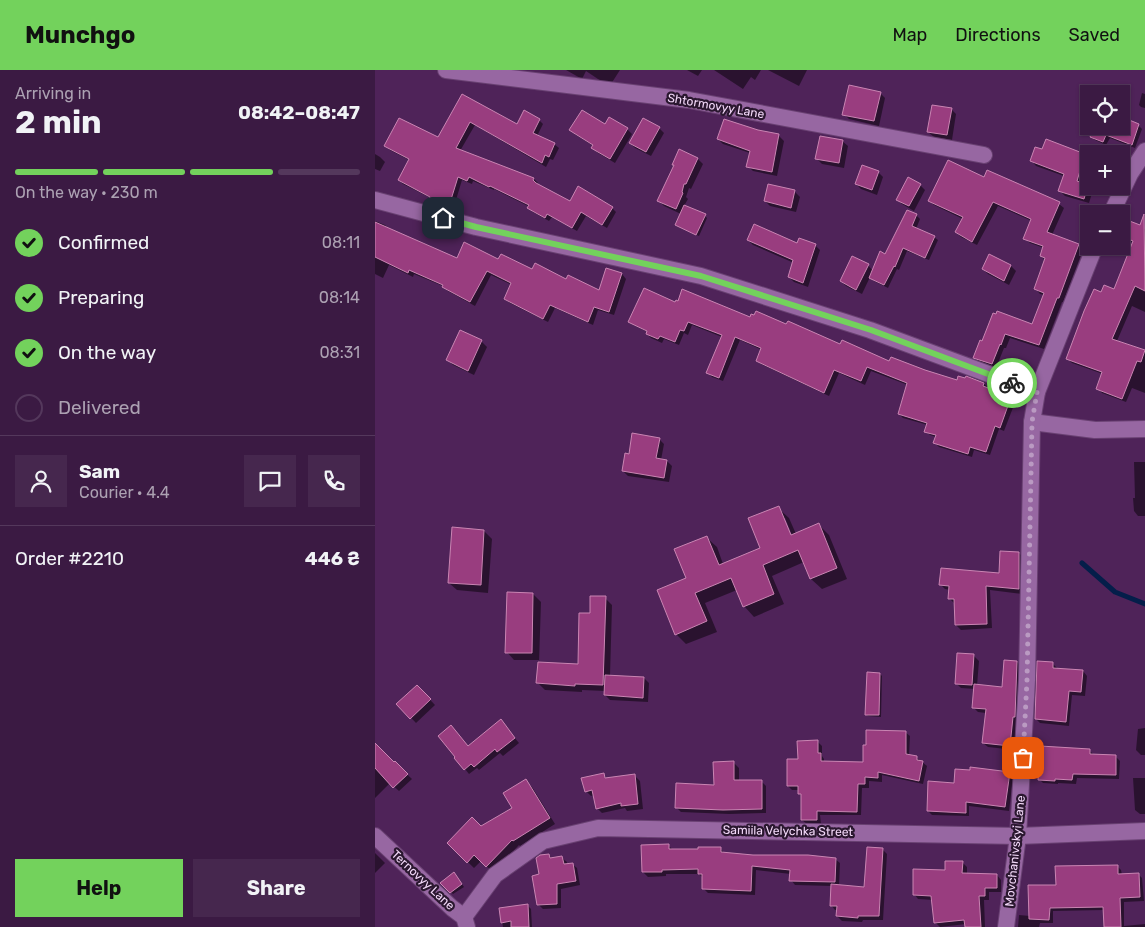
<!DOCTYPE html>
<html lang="en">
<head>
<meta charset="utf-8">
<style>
  body { margin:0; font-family:Rubik,sans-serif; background:#46274e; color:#f1f3f6; height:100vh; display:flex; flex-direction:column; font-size:19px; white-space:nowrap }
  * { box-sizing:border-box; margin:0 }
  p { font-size:16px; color:#aca1b2 }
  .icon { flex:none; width:28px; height:28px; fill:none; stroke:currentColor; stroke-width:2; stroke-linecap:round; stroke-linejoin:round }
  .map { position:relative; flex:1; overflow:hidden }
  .sheet { display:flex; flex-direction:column; background:#3b1a43; width:375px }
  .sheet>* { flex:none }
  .controls { position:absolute; left:705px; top:15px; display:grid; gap:10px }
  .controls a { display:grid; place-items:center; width:50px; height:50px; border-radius:0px; background:#3b1a43; box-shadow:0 1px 4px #0004,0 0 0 1px #54385c; font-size:25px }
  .pin { position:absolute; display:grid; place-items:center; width:42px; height:42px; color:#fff; margin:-21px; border-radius:10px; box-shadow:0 2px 8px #0006 }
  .courier { position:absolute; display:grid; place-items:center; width:50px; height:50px; margin:-25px; border:4px solid #73d25c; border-radius:50%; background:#fff; color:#222; box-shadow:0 1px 6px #0007 }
  .head em { font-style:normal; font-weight:700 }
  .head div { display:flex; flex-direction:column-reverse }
  .head { display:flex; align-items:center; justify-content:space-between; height:85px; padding:0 15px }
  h1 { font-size:32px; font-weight:700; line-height:38px }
  .bar { display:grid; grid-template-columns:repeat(4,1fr); gap:8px 5px; align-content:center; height:60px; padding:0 15px }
  .bar i { height:6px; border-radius:4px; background:#54385c }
  .bar .on { background:#73d25c }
  .bar p { grid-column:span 4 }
  .line { display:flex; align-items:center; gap:12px; padding:0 15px; border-top:1px solid #54385c }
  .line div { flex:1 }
  .round { display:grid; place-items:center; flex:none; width:52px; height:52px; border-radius:0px; background:#46274e }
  ol { padding:0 15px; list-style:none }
  li { display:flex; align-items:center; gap:15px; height:55px }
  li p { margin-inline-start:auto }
  li .icon { padding:5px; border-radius:50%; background:#73d25c; color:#111; stroke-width:4 }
  li:last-child { color:#aca1b2 }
  li i { width:28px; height:28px; border:2px solid #54385c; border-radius:50% }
  .button { display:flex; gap:10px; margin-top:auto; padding:10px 15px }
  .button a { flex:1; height:58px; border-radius:0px; background:#73d25c; color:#111; font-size:20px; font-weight:700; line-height:58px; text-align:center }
  .button a+a { background:#46274e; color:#f1f3f6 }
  header { display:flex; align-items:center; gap:30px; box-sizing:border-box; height:70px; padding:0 25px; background:#73d25c; color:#111 }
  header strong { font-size:24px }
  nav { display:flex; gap:28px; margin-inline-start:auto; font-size:18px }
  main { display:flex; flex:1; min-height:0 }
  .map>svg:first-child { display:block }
  .shadow { fill:#0007; fill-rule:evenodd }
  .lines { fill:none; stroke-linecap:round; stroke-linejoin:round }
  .stream { stroke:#041e4a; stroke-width:5 }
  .building { fill:#993d7f; stroke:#ca85b3 }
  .minor-casing { stroke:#694172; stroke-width:18 }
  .minor { stroke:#9767a2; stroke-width:16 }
  .done { stroke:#ba9ac2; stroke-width:5; stroke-dasharray:0 9 }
  .route { stroke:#73d25c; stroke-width:6 }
  .labels { text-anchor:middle; stroke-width:4.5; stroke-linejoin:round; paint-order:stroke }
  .street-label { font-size:12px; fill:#f4dafa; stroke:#2a172f }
</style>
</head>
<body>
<header>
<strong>Munchgo</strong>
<nav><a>Map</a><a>Directions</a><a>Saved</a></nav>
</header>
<main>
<section class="sheet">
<div class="head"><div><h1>2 min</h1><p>Arriving in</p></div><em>08:42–08:47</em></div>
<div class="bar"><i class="on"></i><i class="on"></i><i class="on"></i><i></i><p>On the way · 230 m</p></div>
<ol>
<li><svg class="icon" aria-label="check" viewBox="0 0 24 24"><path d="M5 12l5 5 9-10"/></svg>Confirmed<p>08:11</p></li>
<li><svg class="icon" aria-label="check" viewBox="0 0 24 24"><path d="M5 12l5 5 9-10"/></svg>Preparing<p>08:14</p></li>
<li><svg class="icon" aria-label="check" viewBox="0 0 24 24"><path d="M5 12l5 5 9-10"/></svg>On the way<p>08:31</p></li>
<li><i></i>Delivered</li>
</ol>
<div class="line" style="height:90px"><a class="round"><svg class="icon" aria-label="person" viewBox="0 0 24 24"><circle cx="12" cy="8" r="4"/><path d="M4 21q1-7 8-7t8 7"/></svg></a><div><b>Sam</b><p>Courier · 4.4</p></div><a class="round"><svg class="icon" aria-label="chat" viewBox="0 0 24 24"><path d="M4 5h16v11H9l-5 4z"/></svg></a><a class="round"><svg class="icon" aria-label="phone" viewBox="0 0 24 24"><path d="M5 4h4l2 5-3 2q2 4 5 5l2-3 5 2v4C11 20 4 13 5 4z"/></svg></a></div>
<div class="line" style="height:65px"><div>Order #2210</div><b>446 ₴</b></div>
<div class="button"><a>Help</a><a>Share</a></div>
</section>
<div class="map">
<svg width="770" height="857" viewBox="0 0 770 857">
  <rect width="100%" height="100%" fill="#4f2359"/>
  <g class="shadow">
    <polygon points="191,0 245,0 236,14 229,13 211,1 207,9"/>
    <polygon points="312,0 327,0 323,6"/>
    <polygon points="339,0 386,0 380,10 376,7 368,19"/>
    <polygon points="393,0 432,0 424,16"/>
    <polygon points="505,23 510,28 504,56 474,49 469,44"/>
    <polygon points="767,23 770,24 770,38 766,37 764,35"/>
    <polygon points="88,26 142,56 164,50 168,54 162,66 179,74 184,78 178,90 175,89 171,97 100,55 85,81 159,109 163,113 162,115 195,133 237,138 241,142 232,158 211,146 202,161 177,147 174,151 158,142 154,138 155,137 119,119 119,120 98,111 97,114 87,110 78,140 60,134 55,130 56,128 28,114 24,110 34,90 15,80 11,76 63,69"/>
    <polygon points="576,39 581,44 577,70 559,67 553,62"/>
    <polygon points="748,49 763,55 767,59 760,78 735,68 731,75 720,70 716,67 746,56"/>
    <polygon points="231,56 252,59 257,64 240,93 223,83 218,78 219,76 201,65 196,60"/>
    <polygon points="284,58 289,63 276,86 260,78 255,73"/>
    <polygon points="383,62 404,66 409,71 402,106 378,101 373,96 375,83 348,74 343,69"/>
    <polygon points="467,71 473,76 469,98 447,94 442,89"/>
    <polygon points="671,71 710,86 714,90 714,94 708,113 713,115 718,120 714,133 690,126 685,121 689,106 661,96 656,90 668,81"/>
    <polygon points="305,81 323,89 328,94 316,119 314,118 311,127 313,129 309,136 330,146 332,148 324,166 304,157 301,155 306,144 289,136 284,131 300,96"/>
    <polygon points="0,84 5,87 10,92 5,101 0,99"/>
    <polygon points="612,101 684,134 689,138 677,165 703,175 708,180 688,232 687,232 669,279 635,268 631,278 629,278 621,298 604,292 599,287 608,273 619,245 657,256 670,225 665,224 661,219 671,191 666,186 669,178 655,173 650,168 657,151 623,136 602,175 586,167 581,162 588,149 559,135 554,130 609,109"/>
    <polygon points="503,102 508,107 502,125 486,119 481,114"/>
    <polygon points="545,115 550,120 539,141 527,134 522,129"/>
    <polygon points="394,116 420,122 425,127 421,142 395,136 390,131"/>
    <polygon points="541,145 545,149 541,159 559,167 563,170 554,190 532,181 524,200 522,199 513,218 499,211 495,207 487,224 471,216 466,211 493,195 498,201"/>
    <polygon points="0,151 10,155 14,160 82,189 124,191 225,222 232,199 247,204 251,209 239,245 223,240 218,255 180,238 173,252 135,233 130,228 137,215 116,205 100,236 73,221 68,216 39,204 38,207 14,195 8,208 0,204"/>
    <polygon points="752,151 770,159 770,242 757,236 742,271 770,281 770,323 757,318 751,332 727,323 723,318 728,304 697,293 693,289 727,224 740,221 759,173 751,170 746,166"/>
    <polygon points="373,170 440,175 445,180 433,217 419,212 414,207 419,193 378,175"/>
    <polygon points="615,186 636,196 641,201 634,215 613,204 608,199"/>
    <polygon points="301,234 412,256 515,293 582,312 591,310 591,308 609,314 620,324 619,325 635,331 639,335 629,361 624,359 615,385 599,380 597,387 564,377 560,373 561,367 555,365 551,361 553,355 528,348 524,344 533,315 496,301 490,315 464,303 454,326 386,294 382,290 387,280 365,270 348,311 337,307 333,303 347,267 317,255 313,265 309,263 304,275 289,269 287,273 276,268 272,264 273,262 259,255 255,251"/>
    <polygon points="86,262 107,272 112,277 99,305 78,295 73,290"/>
    <polygon points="284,369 289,374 286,390 292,391 297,396 294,412 253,406 248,401 255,385"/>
    <polygon points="759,392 770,392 770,446 763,446 759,441 758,428 760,428"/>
    <path d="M403,438L414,448L421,464L444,455L454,465L472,509L447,519L436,509L429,492L397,506L409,534L379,547L369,536L362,520L330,533L342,562L311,574L301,564L313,508L331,467L342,477L348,494L387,478ZM407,448H410L419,470L417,471Z"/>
    <polygon points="109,461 117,469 113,523 82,520 74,513"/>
    <polygon points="644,483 649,488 648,524 615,520 617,558 586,560 581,555 579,533 574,528 575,520 570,519 565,514 625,505"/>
    <polygon points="158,524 166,532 164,593 204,595 216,545 230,528 237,535 235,606 269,608 274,613 273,632 235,630 230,625 230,621 207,620 207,622 170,620 163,613 164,590 139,590 132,582"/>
    <polygon points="599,586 604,591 602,616 628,618 642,592 647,597 640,680 613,677 608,673 611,643 603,642 598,637 600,619 586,618 581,613"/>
    <polygon points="678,594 682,598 682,599 708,601 712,606 710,626 697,625 694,656 665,653 661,649"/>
    <polygon points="505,604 507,606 506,647 493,646 491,644"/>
    <polygon points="42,616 60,635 41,653 23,634"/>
    <polygon points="130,656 144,673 128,686 125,683 104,700 102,698 94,704 90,699 93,677"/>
    <polygon points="770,658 770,685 766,685 761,680 763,659"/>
    <polygon points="530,662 535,666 534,686 541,687 552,696 548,714 507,705 507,712 494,711 494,718 487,718 486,745 445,745 446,754 432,754 427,750 427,726 425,724 425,720 417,720 413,716 424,690 442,671 447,676 447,686 449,689 449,692 489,693"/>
    <polygon points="0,674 19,694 20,693 37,709 24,721 15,713 0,728"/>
    <polygon points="714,680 719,685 741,687 745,691 744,709 702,708 701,714 683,713 683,714 668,713 664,709"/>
    <polygon points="359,693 364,698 364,712 386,711 391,716 391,743 354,744 306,742 301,737 340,716"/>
    <polygon points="634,703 638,708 634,741 594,736 594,746 557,745 553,741 580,714"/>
    <polygon points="228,704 232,709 260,706 265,711 268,739 252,741 250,738 227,743 222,738 219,725 216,726 211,721"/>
    <polygon points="758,708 770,708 770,744 765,744 760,740"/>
    <polygon points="150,711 157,717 180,754 145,776 144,775 118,802 106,791 99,798 73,773 106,758 138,738"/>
    <polygon points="293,775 298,780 345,778 349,783 349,784 460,789 465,793 464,816 490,818 508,780 512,784 508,850 488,850 487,852 467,851 462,846 463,840 460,840 456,835 457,816 420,815 416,810 416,804 381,800 380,825 333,823 328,818 328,808 324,804 291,804 291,806 273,807 268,802"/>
    <polygon points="0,783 10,793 0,803"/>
    <polygon points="174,785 178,789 187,788 192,792 192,795 197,794 202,798 205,815 186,819 186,838 168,839 163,834 166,805"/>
    <polygon points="587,792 592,797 592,805 622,805 626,810 626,822 614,822 614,830 609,830 610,857 591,857 591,854 565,857 560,852 558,830 543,829 539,824 571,801"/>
    <polygon points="742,796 746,800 747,805 763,804 767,808 769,831 749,832 749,856 770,854 770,857 730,857 730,840 678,841 678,853 665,853 664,857 643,857 644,845 655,846 683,816"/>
    <polygon points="81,806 89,817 78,824 67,813"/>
    <polygon points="152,835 156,839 157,857 128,857 125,839"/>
  </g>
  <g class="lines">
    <polyline class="stream" points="707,493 740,522 770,534"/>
  </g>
  <g class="building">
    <polygon points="474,15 506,22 499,51 467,45"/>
    <polygon points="87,24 142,54 149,40 165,49 158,63 180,73 174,87 170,85 167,93 95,52 81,78 159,108 158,110 161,113 195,131 203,116 238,137 227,155 206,142 197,158 172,144 170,148 152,138 154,135 115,116 114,117 94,107 92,111 83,107 74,136 54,130 55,127 23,110 34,89 9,76 24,48 63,67"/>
    <polygon points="557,35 577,38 572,65 552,62"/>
    <polygon points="207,40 230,54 234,47 253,58 235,89 216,78 218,75 194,60"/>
    <polygon points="747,47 764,54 757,75 731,65 728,72 715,67 718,60 711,58 711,56 746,56"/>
    <polygon points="268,48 285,57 271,82 254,73"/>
    <polygon points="349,49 383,60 404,64 397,102 371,97 375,81 342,69"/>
    <polygon points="445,66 468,70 464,93 440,89"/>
    <polygon points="671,69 710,84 702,111 713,115 709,129 683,121 689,104 655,91 660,77 667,79"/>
    <polygon points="304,79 323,88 311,114 309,114 307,122 308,123 301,139 282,131 299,95 297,95"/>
    <polygon points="573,90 609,107 612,100 685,132 672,162 704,174 684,228 682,228 664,275 630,264 626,275 625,274 617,294 598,288 605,270 607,271 618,243 621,244 622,241 657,254 669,223 659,219 670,188 665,186 668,176 648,169 656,149 618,132 597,172 580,162 588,147 553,131"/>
    <polygon points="487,95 504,101 497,120 480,114"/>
    <polygon points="533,107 546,114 534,136 521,130"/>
    <polygon points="393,114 420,120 416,138 389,131"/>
    <polygon points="309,135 331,144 321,165 300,155"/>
    <polygon points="532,140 542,144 537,156 560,166 550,188 528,178 520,197 519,196 509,215 494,208 505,181 510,184"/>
    <polygon points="769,144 770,221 760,216 737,269 770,280 766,292 762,291 747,329 721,319 727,302 691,289 709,241 719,219 726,222 729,215 739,219 758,171 746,166 746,163 752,150 765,155"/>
    <polygon points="0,152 82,188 89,172 123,189 126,184 157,199 160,193 191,209 193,205 224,220 231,198 247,203 234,242 219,237 213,252 175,235 168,249 129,229 136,213 112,201 95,232 67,217 68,215 34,200 33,203 0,187"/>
    <polygon points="379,154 422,173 424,168 441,174 428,213 413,207 418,190 372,170"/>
    <polygon points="614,184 636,195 629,211 607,199"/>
    <polygon points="477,186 494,194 481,220 465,211"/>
    <polygon points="269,218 300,232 301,230 303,231 307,219 375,247 376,244 379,245 381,241 411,254 413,251 465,274 467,270 514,291 516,287 550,300 582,310 583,306 590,308 591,306 609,313 608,316 616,319 615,322 635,330 625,358 620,356 611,382 595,377 593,384 558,373 561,365 549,362 552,353 523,344 532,313 492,297 486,311 459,300 449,323 381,291 386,278 360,267 344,308 331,303 347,265 313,252 309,261 305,260 300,272 285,266 283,269 271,264 272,261 253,252"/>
    <polygon points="85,260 107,270 93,301 71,290"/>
    <polygon points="257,363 285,368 281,388 292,390 289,408 247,401 250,383 254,384"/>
    <polygon points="404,436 416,465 444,453 462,498 435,509 423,480 388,495 399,524 368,537 356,508 320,523 332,551 300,565 282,520 311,508 299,479 332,466 344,495 385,478 373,448"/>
    <polygon points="77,457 109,460 106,515 73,513"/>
    <polygon points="625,481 644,482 644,519 611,516 612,554 580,555 579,529 573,529 574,516 564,515 566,498 624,503"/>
    <polygon points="132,522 158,523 157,583 130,583"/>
    <polygon points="215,526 231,526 228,615 200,614 200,616 161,613 163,592 203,594 204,543 215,543"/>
    <polygon points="582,583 599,584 597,615 580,614"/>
    <polygon points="629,590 642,591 640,647 638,647 635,676 607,673 611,639 597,638 599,614 627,617"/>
    <polygon points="662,591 678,592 678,598 708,600 706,622 694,621 691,652 660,649"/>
    <polygon points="492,602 505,603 504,645 490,645"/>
    <polygon points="230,605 269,607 268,628 229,625"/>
    <polygon points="42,615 56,629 35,649 21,634"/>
    <polygon points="126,649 140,668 122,682 120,679 99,697 96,694 89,700 79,688 80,687 63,666 76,655 93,676"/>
    <polygon points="491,660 531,661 531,684 542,686 542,690 548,691 544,711 503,702 503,708 490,707 490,714 483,714 482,742 442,741 442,750 426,750 426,724 423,724 423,716 412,716 412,689 423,689 422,671 443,670 443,683 446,683 446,691 488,692 488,675 491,675"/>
    <polygon points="0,673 19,692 20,691 33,704 18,718 0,698"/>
    <polygon points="665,676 715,679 715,684 741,685 741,705 698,704 697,710 680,709 680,711 663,710"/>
    <polygon points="359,691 359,710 387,710 387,739 348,740 300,738 301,713 339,715 338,692"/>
    <polygon points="595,697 635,702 630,737 591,732 591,743 552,741 553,711 579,713 580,699 595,700"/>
    <polygon points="229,703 230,708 260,704 263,734 246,736 246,733 221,739 217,720 210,722 206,708"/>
    <polygon points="151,709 175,748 138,771 137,770 111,797 99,785 92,793 72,773 97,747 106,756 137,738 128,723"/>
    <polygon points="294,774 294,779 323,779 323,777 346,777 346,782 378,785 433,785 461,788 460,812 414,811 415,800 377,796 376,821 327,819 327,804 323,804 323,799 287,800 287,802 267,802 266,775"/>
    <polygon points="492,777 508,778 504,846 483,846 483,848 461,846 462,836 455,836 456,814 489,817"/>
    <polygon points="174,784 175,788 187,786 189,794 198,793 201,811 182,814 182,834 162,835 157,806 164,804 161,788 165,785"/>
    <polygon points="570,791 588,791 587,803 622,804 622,818 610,818 610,826 604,826 606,857 590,857 589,850 559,853 556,826 538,825 538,799 570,800"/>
    <polygon points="743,795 743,804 764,803 765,827 745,828 746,857 729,857 728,837 675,838 674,850 654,849 653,815 681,815 680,796"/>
    <polygon points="79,802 87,814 75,823 65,813"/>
    <polygon points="153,834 154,857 136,857 136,851 126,853 124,838"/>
  </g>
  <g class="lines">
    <g class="minor-casing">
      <g id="minor">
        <polyline points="71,0 314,30 609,85"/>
        <polyline points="0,130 101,157 326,206 495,260 662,322"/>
        <polyline points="736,144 755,104 770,81"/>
        <polyline points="657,352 720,360 770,359"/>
        <polyline points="0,766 77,838 89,847 92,857"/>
        <polyline points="89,847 120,805 168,771 223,758 643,766 770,761"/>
        <polyline points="631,857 643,766 652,610 657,352 662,322 720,176"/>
      </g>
    </g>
    <use href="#minor" class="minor"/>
  </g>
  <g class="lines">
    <polyline class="done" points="637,313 662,322 657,352 652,610 648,688"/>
    <polyline class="route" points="68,148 101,157 326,206 496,260 637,313"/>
  </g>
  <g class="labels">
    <g class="street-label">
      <text transform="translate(341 36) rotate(10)" y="4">Shtormovyy Lane</text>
      <text transform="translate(413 761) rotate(1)" y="4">Samiila Velychka Street</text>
      <text transform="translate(640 781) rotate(-84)" y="4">Movchanivskyi Lane</text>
      <text transform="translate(48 810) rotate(43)" y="4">Ternovyy Lane</text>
    </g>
  </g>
</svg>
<div class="controls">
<a><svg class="icon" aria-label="locate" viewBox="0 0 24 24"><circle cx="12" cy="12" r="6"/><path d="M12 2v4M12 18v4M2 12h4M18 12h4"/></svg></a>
<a>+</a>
<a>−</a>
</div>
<div class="pin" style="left:648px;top:688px;background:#ea580c"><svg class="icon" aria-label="bag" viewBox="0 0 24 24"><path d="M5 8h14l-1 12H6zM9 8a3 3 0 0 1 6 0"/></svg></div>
<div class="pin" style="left:68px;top:148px;background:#1f2937"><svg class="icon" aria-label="home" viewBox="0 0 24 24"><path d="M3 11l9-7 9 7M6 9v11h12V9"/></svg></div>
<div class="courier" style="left:637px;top:313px"><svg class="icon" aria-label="bike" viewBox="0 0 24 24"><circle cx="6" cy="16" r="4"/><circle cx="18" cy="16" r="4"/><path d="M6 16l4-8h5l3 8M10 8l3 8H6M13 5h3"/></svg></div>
</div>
</main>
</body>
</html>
